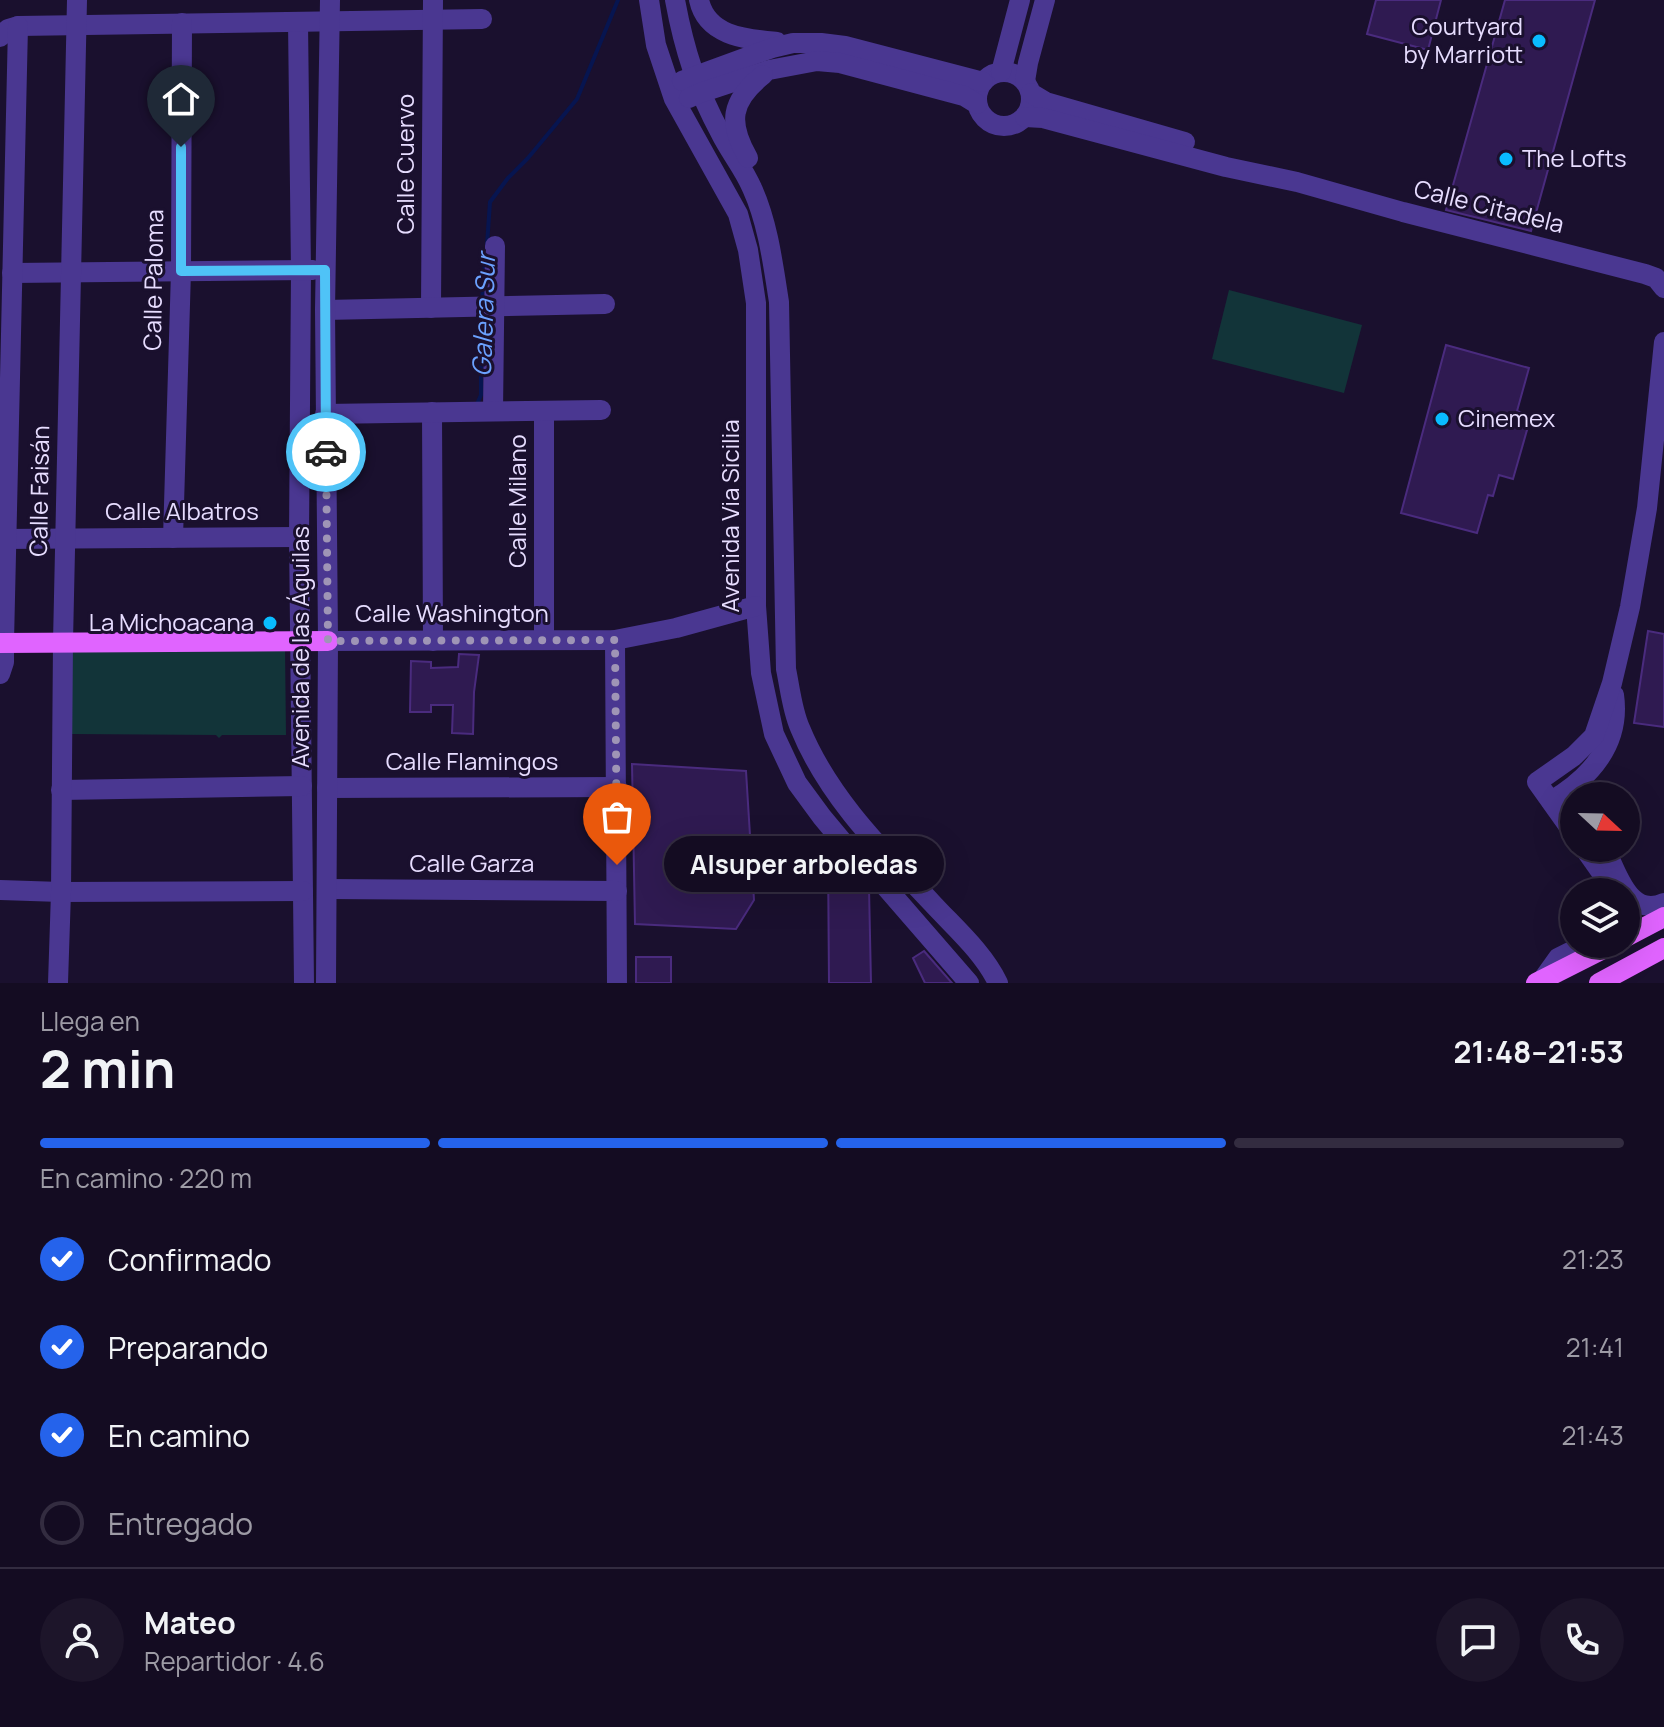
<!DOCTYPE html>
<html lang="es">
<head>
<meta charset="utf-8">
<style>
  body { margin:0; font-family:Manrope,sans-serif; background:#1d152a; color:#f1f3f6; height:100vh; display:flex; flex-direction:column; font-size:30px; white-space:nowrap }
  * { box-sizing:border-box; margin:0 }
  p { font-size:26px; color:#9d9ba5 }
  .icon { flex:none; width:44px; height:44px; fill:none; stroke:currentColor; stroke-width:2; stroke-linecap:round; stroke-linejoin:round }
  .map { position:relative; height:983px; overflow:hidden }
  .panel { display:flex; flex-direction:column; background:#140c22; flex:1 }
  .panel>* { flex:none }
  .needle { width:52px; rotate:112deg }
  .buttons { position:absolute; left:1560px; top:782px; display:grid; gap:16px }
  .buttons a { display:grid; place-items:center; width:80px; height:80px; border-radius:50%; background:#140c22; box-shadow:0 8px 32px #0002,0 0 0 2px #332c40; font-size:40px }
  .pin { position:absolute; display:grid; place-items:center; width:68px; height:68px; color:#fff; margin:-82px -34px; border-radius:50% 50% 50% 0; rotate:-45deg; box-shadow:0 0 8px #0007 }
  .pin .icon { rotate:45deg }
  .courier { position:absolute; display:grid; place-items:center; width:80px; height:80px; margin:-40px; border:6px solid #4fc3f7; border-radius:50%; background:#fff; color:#222; box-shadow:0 2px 10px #0007 }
  .bubble { position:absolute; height:56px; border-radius:28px; background:#140c22; box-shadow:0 8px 32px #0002,0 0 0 2px #332c40; font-size:26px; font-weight:700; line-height:56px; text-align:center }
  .headline em { font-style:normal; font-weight:700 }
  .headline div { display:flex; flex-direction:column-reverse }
  .headline { display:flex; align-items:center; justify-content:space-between; height:136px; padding:0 40px }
  h1 { font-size:52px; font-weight:700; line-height:60px }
  .bar { display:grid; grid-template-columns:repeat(4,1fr); gap:12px 8px; align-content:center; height:96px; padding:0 40px }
  .bar i { height:10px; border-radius:6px; background:#332c40 }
  .bar .current { background:#2563eb }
  .bar p { grid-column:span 4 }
  .line { display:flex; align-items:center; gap:20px; padding:0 40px; border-top:2px solid #332c40 }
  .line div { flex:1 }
  .round { display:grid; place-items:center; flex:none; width:84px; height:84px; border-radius:42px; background:#1d152a }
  ol { padding:0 40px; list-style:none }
  li { display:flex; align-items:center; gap:24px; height:88px }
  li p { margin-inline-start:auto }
  li .icon { padding:8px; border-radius:50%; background:#2563eb; color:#fff; stroke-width:4 }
  li:last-child { color:#9d9ba5 }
  li i { width:44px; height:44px; border:4px solid #332c40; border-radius:50% }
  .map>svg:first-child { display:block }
  .green { fill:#123439 }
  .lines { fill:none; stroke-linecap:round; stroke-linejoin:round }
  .stream { stroke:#071550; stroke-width:4 }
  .building { fill:#2f1a51; stroke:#4a2b7e; stroke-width:2 }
  .minor { stroke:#4a3791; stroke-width:20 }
  .major { stroke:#e064ff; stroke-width:20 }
  .done { stroke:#9f95b6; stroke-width:8; stroke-dasharray:0 14.4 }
  .route { stroke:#4fc3f7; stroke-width:10 }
  .poi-dot { fill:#09bcff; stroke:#1a102e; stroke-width:3 }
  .labels { text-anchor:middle; stroke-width:6; stroke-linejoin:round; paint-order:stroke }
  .poi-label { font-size:24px; fill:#e7ddff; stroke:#1a102e; text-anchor:end }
  .street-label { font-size:24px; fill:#e7ddff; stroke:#1a102e }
  .water-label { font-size:26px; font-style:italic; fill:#6ba1ff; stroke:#1a102e }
</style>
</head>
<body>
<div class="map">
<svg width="1664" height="983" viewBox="0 0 1664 983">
  <rect width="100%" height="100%" fill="#1a102e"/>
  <g class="green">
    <polygon points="1229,290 1362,325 1344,393 1212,359"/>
    <polygon points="285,648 286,735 222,735 219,738 216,735 71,734 72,650"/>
  </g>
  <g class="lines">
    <g class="stream">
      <polyline points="487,245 490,202 508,178 528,158 577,99 618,0"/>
      <polyline points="482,301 485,262"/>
      <polyline points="477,404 481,395 481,314"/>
    </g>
  </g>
  <g class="building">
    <polygon points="1376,0 1441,0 1428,50 1367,34"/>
    <polygon points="1505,0 1595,0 1531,231 1446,210"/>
    <polygon points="1446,345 1529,368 1517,411 1531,416 1513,479 1499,475 1493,496 1488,495 1477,533 1401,513"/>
    <polygon points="1648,631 1664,634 1664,727 1634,723"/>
    <polygon points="459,654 479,655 474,692 473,734 452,733 453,705 431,705 431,712 410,712 411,661 431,662 431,668 458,667"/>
    <polygon points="632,764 746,771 754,900 736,929 635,924"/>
    <polygon points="828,855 837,856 846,865 847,868 850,868 869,888 871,983 829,983"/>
    <polygon points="924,951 952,983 925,983 913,958"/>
    <rect x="636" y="957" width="35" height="26"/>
  </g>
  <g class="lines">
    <g class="minor">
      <polyline points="649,0 656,45 674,99 738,214 748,250 756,303 756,606 761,673 774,734 797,783 822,817 847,847 877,877 969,983"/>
      <path d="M675,0C684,49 697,90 721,134C730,152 744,169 752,188C768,223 773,264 779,302L786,669C790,688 792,710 800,728C828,797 882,850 932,903C955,928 983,952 998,983"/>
      <path d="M699,0C707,37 747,39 777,42"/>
      <polyline points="298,22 301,271 299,537 304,983"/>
      <polyline points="0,37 8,29 18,26 482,19"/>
      <circle cx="1004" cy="99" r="27"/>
      <polyline points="1001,72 1020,0"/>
      <polyline points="682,81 772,48 793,43 821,43 845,46 983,82"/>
      <polyline points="1025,81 1028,63 1045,0"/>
      <polyline points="1031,93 1046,102 1185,142"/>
      <polyline points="689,98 700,93 769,70 817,61 840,63 964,96 977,104"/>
      <polyline points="1025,117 1043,118 1226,167 1297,182 1403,212 1645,274 1656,278 1664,288"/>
      <path d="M748,158C728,123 730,101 763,75"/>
      <polyline points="12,273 313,270"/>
      <polyline points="431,308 433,0"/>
      <polyline points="325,310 605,304"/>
      <polyline points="493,411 495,246"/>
      <polyline points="544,411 544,640"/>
      <polyline points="432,412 433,641"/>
      <polyline points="325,414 601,410"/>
      <polyline points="173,538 181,271 182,23"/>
      <polyline points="0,539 299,537"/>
      <polyline points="615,640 617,983"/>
      <polyline points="328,641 615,640 676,628 756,606"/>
      <polyline points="0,674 4,662 4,642 18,26"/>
      <polyline points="327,788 617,787"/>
      <polyline points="61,790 302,786"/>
      <path d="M1551,801C1590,778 1621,744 1614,695"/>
      <polyline points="1574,834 1537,782 1574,756 1594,736 1612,683 1630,607 1647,508 1664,342"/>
      <polyline points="1584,848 1615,892"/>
      <path d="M1605,848C1617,873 1629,918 1664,903"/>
      <polyline points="327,889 617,891"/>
      <polyline points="0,890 61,892 303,891"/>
      <polyline points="1543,979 1558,958 1586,944"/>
      <polyline points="58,983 61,892 63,642 77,0"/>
      <polyline points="326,983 328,641 325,310 330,0"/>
    </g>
    <g class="major">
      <polyline points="0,643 328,641"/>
      <polyline points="1626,937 1664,917"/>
      <polyline points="1536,983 1613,944"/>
      <polyline points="1599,983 1664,948"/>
    </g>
  </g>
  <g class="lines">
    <polyline class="done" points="326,452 328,641 615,640 617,865"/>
    <polyline class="route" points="181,147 181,271 325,270 326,452"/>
  </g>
  <g class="poi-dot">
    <circle cx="1539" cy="41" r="8"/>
    <circle cx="1506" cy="159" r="8"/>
    <circle cx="1442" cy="419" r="8"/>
    <circle cx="270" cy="623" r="8"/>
  </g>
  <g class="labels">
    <g class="poi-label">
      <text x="1523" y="35">Courtyard<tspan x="1523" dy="28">by Marriott</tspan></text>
      <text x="1522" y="167" text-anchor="start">The Lofts</text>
      <text x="1458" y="427" text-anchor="start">Cinemex</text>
      <text x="254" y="631">La Michoacana</text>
    </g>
    <g class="street-label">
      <text transform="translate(406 164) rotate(-90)" y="8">Calle Cuervo</text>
      <text transform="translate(1489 207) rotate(14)" y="8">Calle Citadela</text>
      <text transform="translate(154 280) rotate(-89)" y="8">Calle Paloma</text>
      <text transform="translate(40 491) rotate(-89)" y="8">Calle Faisán</text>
      <text transform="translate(518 501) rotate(-90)" y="8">Calle Milano</text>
      <text x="182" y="520">Calle Albatros</text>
      <text transform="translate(731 516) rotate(-90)" y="8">Avenida Via Sicilia</text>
      <text x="452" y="622">Calle Washington</text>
      <text transform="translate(301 647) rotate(-90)" y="8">Avenida de las Águilas</text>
      <text x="472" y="770">Calle Flamingos</text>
      <text x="472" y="872">Calle Garza</text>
    </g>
    <g class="water-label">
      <text transform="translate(484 315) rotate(-88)" y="9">Galera Sur</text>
    </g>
  </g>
</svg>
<div class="buttons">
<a><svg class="needle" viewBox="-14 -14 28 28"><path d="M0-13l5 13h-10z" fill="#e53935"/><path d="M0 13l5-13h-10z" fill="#9d9ba5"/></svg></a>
<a><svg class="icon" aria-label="layers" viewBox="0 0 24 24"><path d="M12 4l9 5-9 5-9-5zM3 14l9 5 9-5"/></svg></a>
</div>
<div class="pin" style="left:617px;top:865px;background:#ea580c"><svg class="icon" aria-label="bag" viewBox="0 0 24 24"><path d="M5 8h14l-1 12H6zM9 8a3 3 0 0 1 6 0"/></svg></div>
<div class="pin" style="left:181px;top:147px;background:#1f2937"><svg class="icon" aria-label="home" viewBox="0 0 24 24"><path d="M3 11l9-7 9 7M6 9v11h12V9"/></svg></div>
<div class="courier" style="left:326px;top:452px"><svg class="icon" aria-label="car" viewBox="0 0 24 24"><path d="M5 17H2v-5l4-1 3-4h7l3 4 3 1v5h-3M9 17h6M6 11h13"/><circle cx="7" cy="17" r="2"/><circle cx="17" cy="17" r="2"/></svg></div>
<div class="bubble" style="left:664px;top:836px;width:280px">Alsuper arboledas</div>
</div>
<section class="panel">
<div class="headline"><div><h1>2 min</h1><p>Llega en</p></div><em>21:48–21:53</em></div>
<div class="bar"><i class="current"></i><i class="current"></i><i class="current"></i><i></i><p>En camino · 220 m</p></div>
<ol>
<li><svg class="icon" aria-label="check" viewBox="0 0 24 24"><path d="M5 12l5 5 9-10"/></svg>Confirmado<p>21:23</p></li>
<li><svg class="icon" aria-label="check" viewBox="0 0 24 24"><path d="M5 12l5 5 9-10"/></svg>Preparando<p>21:41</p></li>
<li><svg class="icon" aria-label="check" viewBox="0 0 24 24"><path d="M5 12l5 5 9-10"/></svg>En camino<p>21:43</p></li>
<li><i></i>Entregado</li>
</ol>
<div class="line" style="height:144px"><a class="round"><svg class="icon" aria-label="person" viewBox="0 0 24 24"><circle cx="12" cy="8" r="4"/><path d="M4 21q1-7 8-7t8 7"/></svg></a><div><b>Mateo</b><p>Repartidor · 4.6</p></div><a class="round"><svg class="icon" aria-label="chat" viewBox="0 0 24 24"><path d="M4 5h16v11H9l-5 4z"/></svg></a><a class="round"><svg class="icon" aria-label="phone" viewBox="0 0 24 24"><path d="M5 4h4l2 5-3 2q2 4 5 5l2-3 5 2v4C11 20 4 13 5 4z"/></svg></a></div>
</section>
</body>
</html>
